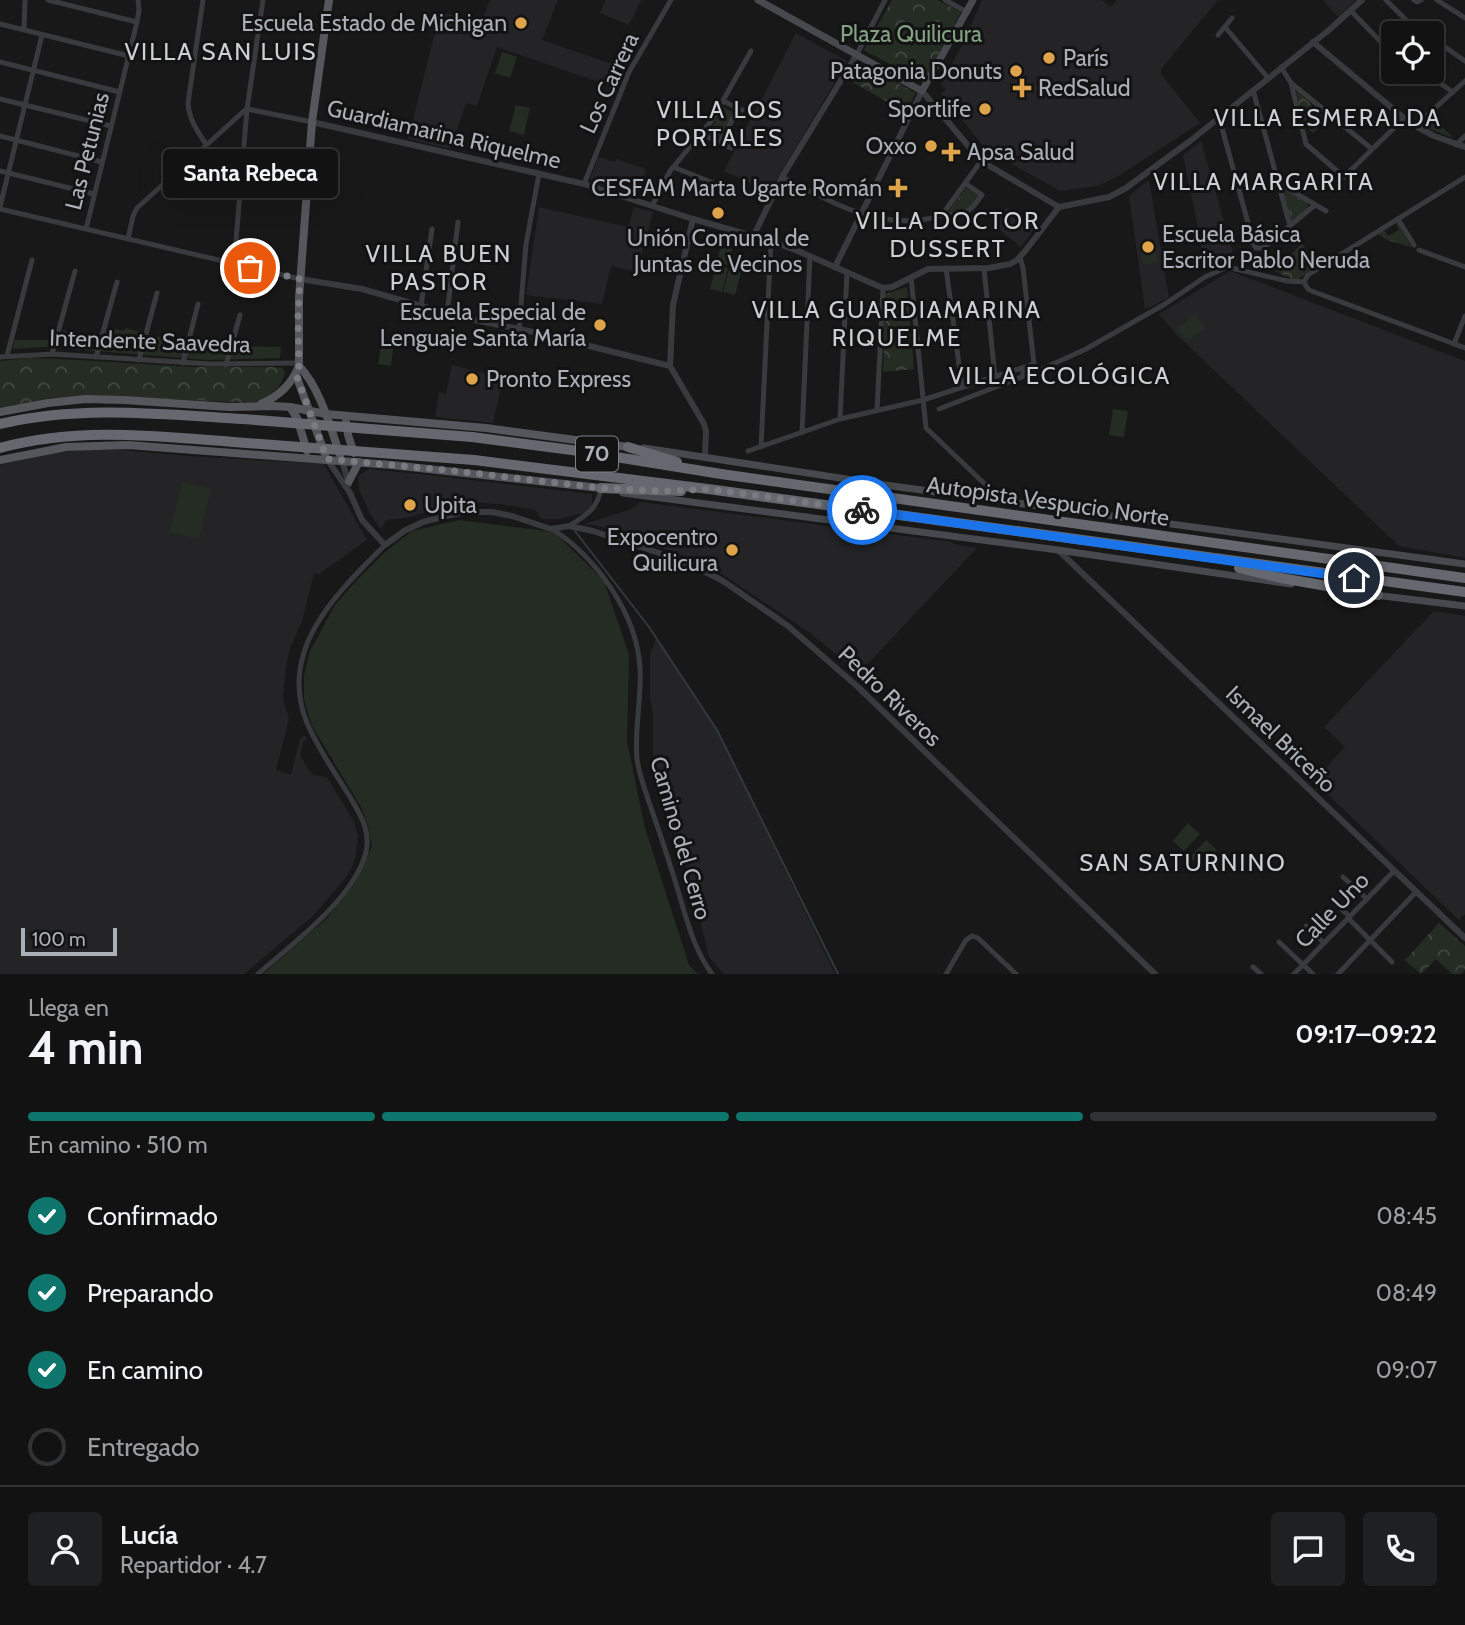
<!DOCTYPE html>
<html lang="es">
<head>
<meta charset="utf-8">
<style>
  body { margin:0; font-family:Cabin,sans-serif; background:#1f2021; color:#f1f3f6; height:100vh; display:flex; flex-direction:column; font-size:26px; white-space:nowrap }
  * { box-sizing:border-box; margin:0 }
  p { font-size:23px; color:#9c9ea0 }
  .icon { flex:none; width:38px; height:38px; fill:none; stroke:currentColor; stroke-width:2; stroke-linecap:round; stroke-linejoin:round }
  .map { position:relative; height:974px; overflow:hidden }
  .panel { display:flex; flex-direction:column; background:#121213; flex:1 }
  .panel>* { flex:none }
  .controls { position:absolute; left:1381px; top:21px; display:grid; gap:14px }
  .controls a { display:grid; place-items:center; width:63px; height:63px; border-radius:7px; background:#121213; box-shadow:0 7px 28px #0002,0 0 0 2px #313233; font-size:35px }
  .scale { position:absolute; left:21px; bottom:18px; width:96px; box-sizing:border-box; padding-left:7px; border:4px solid #abb0b8; border-top:0; font-size:19px; line-height:24px; white-space:nowrap; color:#abb0b8; -webkit-text-stroke:5px #131314; paint-order:stroke }
  .pin { position:absolute; display:grid; place-items:center; width:60px; height:60px; color:#fff; margin:-30px; border:4px solid #fff; border-radius:50%; box-shadow:0 2px 7px #0007 }
  .courier { position:absolute; display:grid; place-items:center; width:70px; height:70px; margin:-35px; border:5px solid #1a73e8; border-radius:50%; background:#fff; color:#222; box-shadow:0 2px 9px #0007 }
  .bubble { position:absolute; height:49px; border-radius:7px; background:#121213; box-shadow:0 7px 28px #0002,0 0 0 2px #313233; font-size:23px; font-weight:700; line-height:49px; text-align:center }
  .headline em { font-style:normal; font-weight:700 }
  .headline div { display:flex; flex-direction:column-reverse }
  .headline { display:flex; align-items:center; justify-content:space-between; height:119px; padding:0 28px }
  h1 { font-size:46px; font-weight:700; line-height:52px }
  .bar { display:grid; grid-template-columns:repeat(4,1fr); gap:10px 7px; align-content:center; height:84px; padding:0 28px }
  .bar i { height:9px; border-radius:5px; background:#313233 }
  .bar .active { background:#0f766e }
  .bar p { grid-column:span 4 }
  .line { display:flex; align-items:center; gap:18px; padding:0 28px; border-top:2px solid #313233 }
  .line div { flex:1 }
  .round { display:grid; place-items:center; flex:none; width:74px; height:74px; border-radius:7px; background:#1f2021 }
  ol { padding:0 28px; list-style:none }
  li { display:flex; align-items:center; gap:21px; height:77px }
  li p { margin-inline-start:auto }
  li .icon { padding:7px; border-radius:50%; background:#0f766e; color:#fff; stroke-width:4 }
  li:last-child { color:#9c9ea0 }
  li i { width:38px; height:38px; border:4px solid #313233; border-radius:50% }
  .map>svg:first-child { display:block }
  .built { fill:#242426 }
  .green { fill:#242c24 }
  .park { fill:url(#park-crowns) }
  .lines { fill:none; stroke-linecap:round; stroke-linejoin:round }
  .stream { stroke:#31393e; stroke-width:2 }
  .minor { stroke:#393a3e; stroke-width:5 }
  .tertiary { stroke:#393a3e; stroke-width:6 }
  .secondary { stroke:#47494e; stroke-width:7 }
  .primary { stroke:#55575d; stroke-width:8 }
  .motorway { stroke:#65686e; stroke-width:10 }
  .motorway-bridge { stroke:#65686e; stroke-width:10 }
  .done { stroke:#787b80; stroke-width:7; stroke-dasharray:0 12.6 }
  .route { stroke:#1a73e8; stroke-width:9 }
  .poi-dot { fill:#dfa34a; stroke:#131314; stroke-width:2.5 }
  .labels { text-anchor:middle; stroke-width:6; stroke-linejoin:round; paint-order:stroke }
  .shield { fill:#131314; stroke:#7d8187; stroke-width:2 }
  .shield-label { font-size:21px; font-weight:bold; fill:#abb0b8 }
  .poi-label { font-size:23px; fill:#abb0b8; stroke:#131314; text-anchor:end }
  .park-label { font-size:23px; fill:#84a184; stroke:#131314 }
  .street-label { font-size:23px; fill:#abb0b8; stroke:#131314 }
  .neighbourhood-label { font-size:24px; letter-spacing:2px; fill:#cccfd4; stroke:#131314 }
</style>
</head>
<body>
<div class="map">
<svg width="1465" height="974" viewBox="0 0 1465 974">
  <defs>
    <pattern id="park-crowns" width="20" height="18" patternUnits="userSpaceOnUse" patternTransform="scale(1.75)"><rect width="20" height="18" fill="#242c24"/><path d="M2 6a3 3 0 1 1 6 0M12 15a3 3 0 1 1 6 0" fill="none" stroke="#414842"/></pattern>
  </defs>
  <rect width="100%" height="100%" fill="#181819"/>
  <g class="built">
    <polygon points="490,0 558,0 542,40 624,68 616,88 497,47 477,106 466,103 450,149 408,139 440,13 482,20"/>
    <polygon points="606,0 641,0 629,25 600,13"/>
    <polygon points="982,0 1102,0 1110,7 1117,0 1218,0 1161,69 1161,74 1200,123 1120,175 1098,186 1060,191 986,149 941,94 946,89 941,85 964,41"/>
    <polygon points="1323,0 1356,0 1338,17"/>
    <polygon points="796,33 847,61 769,193 724,171"/>
    <polygon points="1201,141 1233,253 1206,267 1183,155"/>
    <polygon points="598,157 615,162 616,159 646,169 637,196 590,181"/>
    <polygon points="1149,180 1169,298 1145,309 1129,196"/>
    <polygon points="539,207 628,227 634,207 653,212 637,272 611,266 602,304 526,295"/>
    <polygon points="1007,207 1037,225 1021,247 995,226"/>
    <polygon points="1230,271 1465,361 1465,558 1399,546 1178,336 1159,314"/>
    <polygon points="452,365 503,378 493,423 435,417 439,392 446,394"/>
    <polygon points="86,450 121,450 187,456 324,464 367,540 319,574 314,573 302,621 290,648 286,666 283,699 289,719 276,770 291,775 300,739 305,735 307,739 303,742 300,756 313,775 327,777 354,822 358,836 356,854 353,865 344,880 313,916 244,974 0,974 0,465 52,453"/>
    <polygon points="369,469 419,474 592,494 592,505 587,512 560,519 541,519 536,510 500,504 463,502 406,518 386,520 381,529 370,514 359,490 358,476"/>
    <polygon points="641,502 953,542 953,544 977,548 859,673 810,633 707,564 595,525 584,524 629,510"/>
    <polygon points="1434,611 1465,616 1465,914 1459,920 1314,781 1345,747 1324,727"/>
    <polygon points="656,638 715,725 835,974 724,974 709,957 691,882 656,780 653,755 653,716 650,696 650,655"/>
  </g>
  <g class="green">
    <polygon points="502,52 517,57 510,78 495,73"/>
    <polygon points="516,105 530,108 524,135 509,131"/>
    <polygon points="723,107 734,113 719,140 708,134"/>
    <polygon points="1318,112 1326,120 1313,133 1305,126"/>
    <polygon points="1433,117 1453,138 1422,126"/>
    <polygon points="722,239 734,242 728,265 717,262"/>
    <polygon points="1155,245 1158,262 1143,265 1140,247"/>
    <polygon points="716,266 728,268 722,292 710,289"/>
    <polygon points="729,269 741,272 735,295 723,292"/>
    <polygon points="1195,314 1205,328 1187,341 1177,328"/>
    <polygon points="107,327 124,331 126,328 190,345 192,338 227,346 281,347 280,358 208,360 44,347 13,349 14,340 60,340 63,330 103,339"/>
    <polygon points="382,340 394,342 391,366 378,364"/>
    <polygon points="1113,409 1128,411 1124,437 1109,435"/>
    <polygon points="182,482 211,489 199,539 170,532"/>
    <polygon points="459,520 554,532 604,581 629,655 627,741 645,828 689,965 698,974 263,974 327,918 353,886 372,846 368,826 361,807 312,726 304,699 304,675 310,651 335,605 357,580 384,553 412,531"/>
    <polygon points="1188,823 1200,834 1184,851 1173,841"/>
    <polygon points="1206,840 1217,850 1202,868 1190,857"/>
  </g>
  <g class="park">
    <polygon points="892,0 937,0 961,12 923,82 864,50"/>
    <polygon points="860,63 916,93 905,112 849,80"/>
    <polygon points="1296,90 1317,110 1303,123"/>
    <polygon points="966,187 979,196 968,210 948,212"/>
    <polygon points="1282,188 1307,202 1308,209 1291,222"/>
    <polygon points="1397,222 1411,246 1411,247 1387,240 1378,234 1384,230 1388,236 1399,230 1396,223"/>
    <polygon points="1302,243 1317,265 1296,281 1275,271"/>
    <polygon points="907,287 914,369 883,372 885,293 889,293"/>
    <path d="M30,358L59,359L192,367H272L282,368L285,372C282,389 268,397 253,403L103,396L50,398L0,410V361Z"/>
    <polygon points="1439,923 1465,946 1465,970 1461,974 1452,974 1436,959 1421,974 1405,960"/>
  </g>
  <g class="lines">
    <polyline class="stream" points="575,531 649,627 717,730 838,974"/>
    <g class="minor">
      <polyline points="48,0 137,22"/>
      <path d="M203,0L188,103C189,119 197,131 206,144"/>
      <polyline points="945,0 967,12"/>
      <polyline points="1386,0 1406,20 1424,33"/>
      <polyline points="1414,0 1417,2 1421,0"/>
      <polyline points="1437,0 1465,18"/>
      <polyline points="1351,11 1379,40 1393,52"/>
      <polyline points="0,24 129,56"/>
      <polyline points="1225,27 1268,78"/>
      <polyline points="24,30 25,0"/>
      <polyline points="1218,35 1232,18"/>
      <polyline points="1432,38 1465,61"/>
      <polyline points="857,54 885,0"/>
      <polyline points="0,62 120,92"/>
      <polyline points="1281,67 1291,83 1306,144 1344,177 1404,118"/>
      <polyline points="1423,72 1453,92"/>
      <polyline points="1291,83 1372,149"/>
      <polyline points="1253,90 1290,226"/>
      <polyline points="0,99 111,126"/>
      <polyline points="723,101 742,110"/>
      <polyline points="1219,117 1254,245 1256,248 1263,248 1315,205"/>
      <polyline points="1415,126 1465,81"/>
      <polyline points="701,134 731,148"/>
      <polyline points="0,136 102,162"/>
      <polyline points="720,143 738,109"/>
      <polyline points="1456,145 1465,136"/>
      <polyline points="673,167 716,184"/>
      <polyline points="0,171 94,194"/>
      <path d="M782,177C826,199 869,226 921,220C928,219 935,218 942,215L981,161"/>
      <polyline points="1278,183 1326,211"/>
      <polyline points="584,184 629,72 671,0"/>
      <polyline points="652,206 670,171 712,120 751,51"/>
      <polyline points="0,207 42,35"/>
      <polyline points="0,209 300,279"/>
      <path d="M942,215C967,213 967,216 982,195L965,183"/>
      <polyline points="1398,219 1414,245"/>
      <polyline points="86,229 137,22 139,10 138,0"/>
      <polyline points="128,239 133,216 137,208 244,111 247,109 312,122"/>
      <polyline points="1419,250 1465,267"/>
      <polyline points="234,265 247,109 263,0"/>
      <polyline points="946,268 962,387"/>
      <polyline points="984,269 995,377"/>
      <polyline points="911,277 926,428 988,487 991,492 991,500"/>
      <polyline points="1304,282 1308,275 1465,177"/>
      <polyline points="1304,282 1306,286 1309,290 1465,348"/>
      <polyline points="421,306 432,229"/>
      <polyline points="447,314 458,222"/>
      <polyline points="519,329 526,244 539,174"/>
      <polyline points="1454,344 1465,316"/>
      <polyline points="52,354 75,271"/>
      <polyline points="7,356 32,260"/>
      <polyline points="0,357 53,354 210,364 298,363"/>
      <polyline points="96,357 117,282"/>
      <polyline points="139,360 157,293"/>
      <polyline points="183,363 198,304"/>
      <polyline points="226,365 240,315"/>
      <polyline points="1023,368 1023,375 1027,376 1086,349 1165,304 1205,277 1227,267 1287,281 1304,282"/>
      <polyline points="939,409 1024,376"/>
      <polyline points="877,411 883,288"/>
      <polyline points="840,419 847,272"/>
      <polyline points="802,433 810,256"/>
      <polyline points="761,447 771,241"/>
      <polyline points="748,451 840,419 923,400 1034,364 1023,268 1020,257"/>
      <path d="M569,526C585,516 598,509 601,488"/>
      <path d="M552,529C596,557 637,614 640,668C642,698 634,729 637,759C639,774 645,790 650,805C657,825 664,845 670,865C683,902 689,943 712,974"/>
      <polyline points="1343,877 1367,899"/>
      <polyline points="1336,904 1350,917"/>
      <polyline points="1348,918 1392,962"/>
      <polyline points="1306,926 1324,943"/>
      <polyline points="1279,942 1313,974"/>
      <polyline points="1253,967 1261,974"/>
      <path d="M258,974C293,943 354,899 366,852C371,831 360,814 350,797C335,773 318,749 307,723C277,649 337,593 385,545"/>
      <polyline points="946,974 966,940 972,936 978,938 1016,974"/>
      <polyline points="1294,974 1394,871"/>
      <polyline points="1338,974 1416,892"/>
    </g>
    <g class="tertiary">
      <polyline points="1313,42 1410,123 1434,136 1465,147"/>
      <polyline points="312,122 584,184 693,219 771,241 798,251 883,288 892,287 928,269 989,268 1010,264 1017,260 1026,250 1059,207"/>
      <polyline points="1059,207 1109,197 1126,188 1190,141 1329,30 1362,0"/>
      <polyline points="693,219 673,305 670,366 704,424 706,431 705,457"/>
      <polyline points="754,235 782,177 857,54"/>
      <polyline points="835,267 922,91 981,161 1059,207"/>
      <polyline points="300,279 362,289 460,317 533,332 670,366"/>
      <polyline points="327,459 350,493 362,520 385,545 404,531 423,522 463,512 492,512 512,516 551,529 569,526 593,531 665,555 696,567 723,581 788,626 858,687 1155,974"/>
      <polyline points="342,461 349,484"/>
      <polyline points="1058,550 1465,938"/>
    </g>
    <g class="secondary">
      <polyline points="758,0 922,91 973,0"/>
      <polyline points="644,448 892,486 1465,564"/>
      <polyline points="623,493 1058,550 1291,584"/>
      <polyline points="1375,595 1465,606"/>
    </g>
    <g class="primary">
      <path d="M299,366C320,388 330,426 340,455"/>
      <polyline points="296,375 325,454"/>
      <path d="M261,404C279,396 291,385 299,366V298L312,122L329,0"/>
      <polyline points="290,407 297,418 307,451"/>
      <polyline points="0,412 48,403 86,399 124,400 229,407 273,406 290,407 326,414 486,428 628,447"/>
      <polyline points="346,422 348,435 354,453"/>
      <polyline points="0,460 66,447 128,445 392,465 601,488"/>
      <polyline points="349,481 359,462"/>
    </g>
    <g class="motorway">
      <path d="M0,424C80,405 161,414 243,419"/>
      <polyline points="472,437 579,451 721,474 1465,578"/>
      <polyline points="628,447 677,462"/>
      <path d="M0,448C79,427 153,436 233,442"/>
      <polyline points="474,460 708,489 1465,592"/>
      <polyline points="601,488 681,491"/>
      <polyline points="1239,568 1281,578 1378,595"/>
    </g>
    <g class="motorway-bridge">
      <polyline points="243,419 472,437"/>
      <polyline points="233,442 474,460"/>
    </g>
  </g>
  <g class="lines">
    <polyline class="done" points="250,268 300,279 298,317 299,366 296,374 327,459 455,471 601,488 659,491 709,489 862,510"/>
    <polyline class="route" points="862,510 1354,578"/>
  </g>
  <g class="poi-dot">
    <circle cx="521" cy="23" r="7"/>
    <circle cx="1049" cy="58" r="7"/>
    <circle cx="1016" cy="71" r="7"/>
    <path d="M1018.5 77.5h7v7h7v7h-7v7h-7v-7h-7v-7h7z"/>
    <circle cx="985" cy="109" r="7"/>
    <circle cx="931" cy="146" r="7"/>
    <path d="M947.5 141.5h7v7h7v7h-7v7h-7v-7h-7v-7h7z"/>
    <path d="M894.5 177.5h7v7h7v7h-7v7h-7v-7h-7v-7h7z"/>
    <circle cx="718" cy="213" r="7"/>
    <circle cx="1148" cy="247" r="7"/>
    <circle cx="600" cy="325" r="7"/>
    <circle cx="472" cy="379" r="7"/>
    <circle cx="410" cy="505" r="7"/>
    <circle cx="732" cy="550" r="7"/>
  </g>
  <g class="labels">
    <rect class="shield" x="576" y="436.5" width="42" height="35" rx="5"/>
    <g class="shield-label">
      <text x="597" y="461">70</text>
    </g>
    <g class="poi-label">
      <text x="507" y="31">Escuela Estado de Michigan</text>
      <text x="1063" y="66" text-anchor="start">París</text>
      <text x="1002" y="79">Patagonia Donuts</text>
      <text x="1038" y="96" text-anchor="start">RedSalud</text>
      <text x="971" y="117">Sportlife</text>
      <text x="917" y="154">Oxxo</text>
      <text x="967" y="160" text-anchor="start">Apsa Salud</text>
      <text x="882" y="196">CESFAM Marta Ugarte Román</text>
      <text x="1162" y="242" text-anchor="start">Escuela Básica<tspan x="1162" dy="26">Escritor Pablo Neruda</tspan></text>
      <text x="718" y="246" text-anchor="middle">Unión Comunal de<tspan x="718" dy="26">Juntas de Vecinos</tspan></text>
      <text x="586" y="320">Escuela Especial de<tspan x="586" dy="26">Lenguaje Santa María</tspan></text>
      <text x="486" y="387" text-anchor="start">Pronto Express</text>
      <text x="424" y="513" text-anchor="start">Upita</text>
      <text x="718" y="545">Expocentro<tspan x="718" dy="26">Quilicura</tspan></text>
    </g>
    <g class="park-label">
      <text x="911" y="42">Plaza Quilicura</text>
    </g>
    <g class="street-label">
      <text transform="translate(609 83) rotate(-65)" y="8">Los Carrera</text>
      <text transform="translate(444 134) rotate(13)" y="8">Guardiamarina Riquelme</text>
      <text transform="translate(87 151) rotate(-76)" y="8">Las Petunias</text>
      <text transform="translate(150 341) rotate(2)" y="8">Intendente Saavedra</text>
      <text transform="translate(1048 501) rotate(8)" y="8">Autopista Vespucio Norte</text>
      <text transform="translate(890 696) rotate(44)" y="8">Pedro Riveros</text>
      <text transform="translate(1281 739) rotate(44)" y="8">Ismael Briceño</text>
      <text transform="translate(681 838) rotate(74)" y="8">Camino del Cerro</text>
      <text transform="translate(1332 910) rotate(-46)" y="8">Calle Uno</text>
    </g>
    <g class="neighbourhood-label">
      <text x="221" y="60">VILLA SAN LUIS</text>
      <text x="720" y="118">VILLA LOS<tspan x="720" dy="28">PORTALES</tspan></text>
      <text x="1328" y="126">VILLA ESMERALDA</text>
      <text x="1264" y="190">VILLA MARGARITA</text>
      <text x="948" y="229">VILLA DOCTOR<tspan x="948" dy="28">DUSSERT</tspan></text>
      <text x="439" y="262">VILLA BUEN<tspan x="439" dy="28">PASTOR</tspan></text>
      <text x="897" y="318">VILLA GUARDIAMARINA<tspan x="897" dy="28">RIQUELME</tspan></text>
      <text x="1060" y="384">VILLA ECOLÓGICA</text>
      <text x="1183" y="871">SAN SATURNINO</text>
    </g>
  </g>
</svg>
<div class="controls">
<a><svg class="icon" aria-label="locate" viewBox="0 0 24 24"><circle cx="12" cy="12" r="6"/><path d="M12 2v4M12 18v4M2 12h4M18 12h4"/></svg></a>
</div>
<div class="scale">100 m</div>
<div class="pin" style="left:250px;top:268px;background:#ea580c"><svg class="icon" aria-label="bag" viewBox="0 0 24 24"><path d="M5 8h14l-1 12H6zM9 8a3 3 0 0 1 6 0"/></svg></div>
<div class="pin" style="left:1354px;top:578px;background:#1f2937"><svg class="icon" aria-label="home" viewBox="0 0 24 24"><path d="M3 11l9-7 9 7M6 9v11h12V9"/></svg></div>
<div class="courier" style="left:862px;top:510px"><svg class="icon" aria-label="bike" viewBox="0 0 24 24"><circle cx="6" cy="16" r="4"/><circle cx="18" cy="16" r="4"/><path d="M6 16l4-8h5l3 8M10 8l3 8H6M13 5h3"/></svg></div>
<div class="bubble" style="left:163px;top:149px;width:175px">Santa Rebeca</div>
</div>
<section class="panel">
<div class="headline"><div><h1>4 min</h1><p>Llega en</p></div><em>09:17–09:22</em></div>
<div class="bar"><i class="active"></i><i class="active"></i><i class="active"></i><i></i><p>En camino · 510 m</p></div>
<ol>
<li><svg class="icon" aria-label="check" viewBox="0 0 24 24"><path d="M5 12l5 5 9-10"/></svg>Confirmado<p>08:45</p></li>
<li><svg class="icon" aria-label="check" viewBox="0 0 24 24"><path d="M5 12l5 5 9-10"/></svg>Preparando<p>08:49</p></li>
<li><svg class="icon" aria-label="check" viewBox="0 0 24 24"><path d="M5 12l5 5 9-10"/></svg>En camino<p>09:07</p></li>
<li><i></i>Entregado</li>
</ol>
<div class="line" style="height:126px"><a class="round"><svg class="icon" aria-label="person" viewBox="0 0 24 24"><circle cx="12" cy="8" r="4"/><path d="M4 21q1-7 8-7t8 7"/></svg></a><div><b>Lucía</b><p>Repartidor · 4.7</p></div><a class="round"><svg class="icon" aria-label="chat" viewBox="0 0 24 24"><path d="M4 5h16v11H9l-5 4z"/></svg></a><a class="round"><svg class="icon" aria-label="phone" viewBox="0 0 24 24"><path d="M5 4h4l2 5-3 2q2 4 5 5l2-3 5 2v4C11 20 4 13 5 4z"/></svg></a></div>
</section>
</body>
</html>
